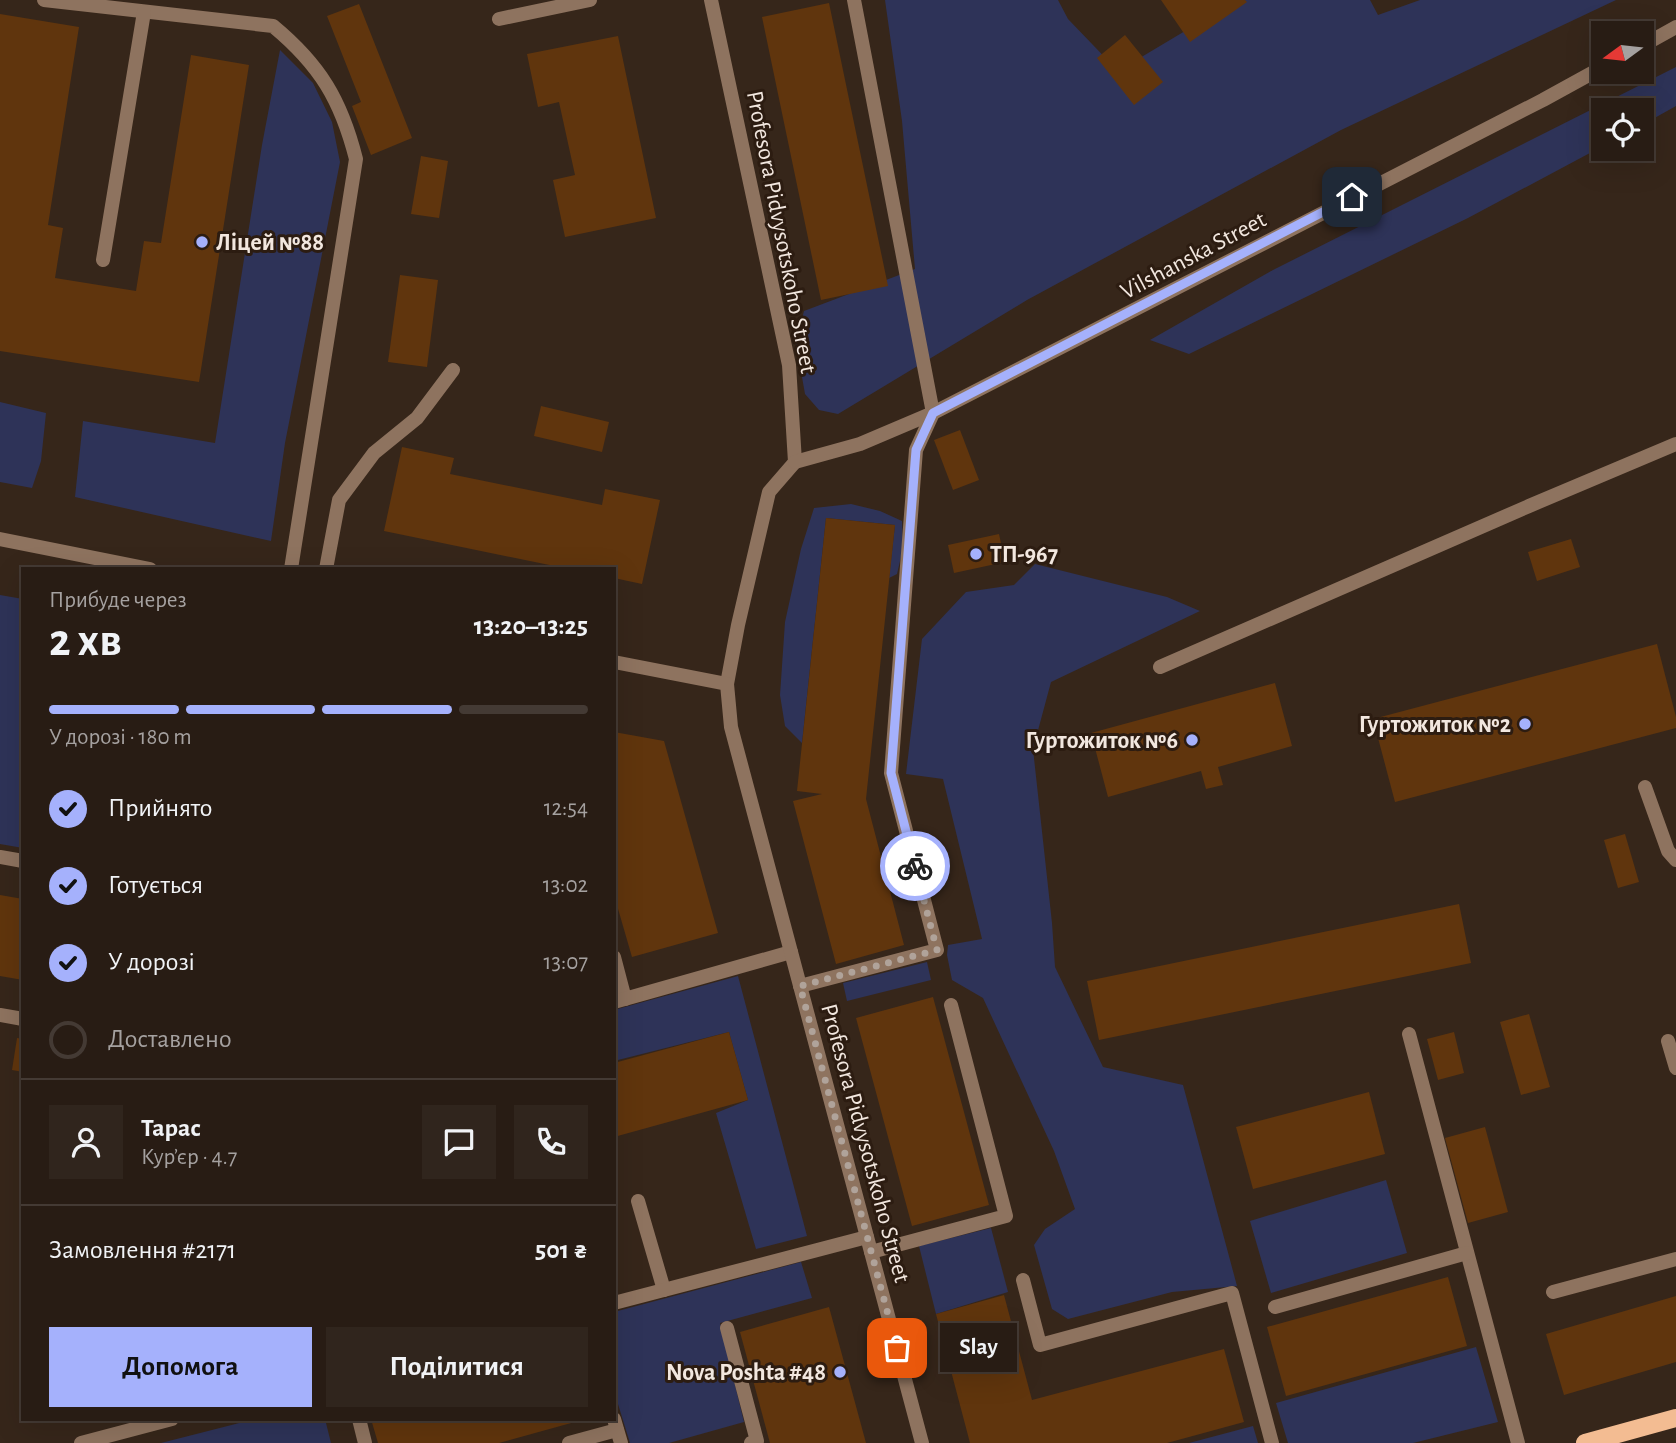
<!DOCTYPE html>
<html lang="uk">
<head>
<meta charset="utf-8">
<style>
  body { margin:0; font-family:"Alegreya Sans",sans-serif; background:#30251d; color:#f1f3f6; height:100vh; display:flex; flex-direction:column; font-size:26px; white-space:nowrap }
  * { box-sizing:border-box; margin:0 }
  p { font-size:23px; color:#a5a1a0 }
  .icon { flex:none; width:38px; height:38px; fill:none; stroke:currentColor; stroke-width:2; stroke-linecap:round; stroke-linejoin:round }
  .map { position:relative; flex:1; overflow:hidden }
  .side { position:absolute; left:21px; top:567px; width:595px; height:854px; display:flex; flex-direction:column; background:#281c14; border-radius:0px; box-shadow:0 7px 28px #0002,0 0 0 2px #443a34 }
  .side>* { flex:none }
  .needle { width:46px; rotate:255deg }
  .tools { position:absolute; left:1591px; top:21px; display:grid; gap:14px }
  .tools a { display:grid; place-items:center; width:63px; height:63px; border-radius:0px; background:#281c14; box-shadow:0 7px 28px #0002,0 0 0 2px #443a34; font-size:35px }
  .pin { position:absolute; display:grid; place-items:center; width:60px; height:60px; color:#fff; margin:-30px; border-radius:14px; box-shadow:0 4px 10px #0006 }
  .courier { position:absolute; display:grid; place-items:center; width:70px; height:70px; margin:-35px; border:5px solid #a5b1fc; border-radius:50%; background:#fff; color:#222; box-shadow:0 2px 9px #0007 }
  .bubble { position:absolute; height:49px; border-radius:0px; background:#281c14; box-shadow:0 7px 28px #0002,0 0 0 2px #443a34; font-size:23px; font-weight:700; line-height:49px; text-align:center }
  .overview em { font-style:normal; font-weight:700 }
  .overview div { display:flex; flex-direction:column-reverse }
  .overview { display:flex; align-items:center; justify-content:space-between; height:119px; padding:0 28px }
  h1 { font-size:46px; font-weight:700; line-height:52px }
  .bar { display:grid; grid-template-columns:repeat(4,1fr); gap:10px 7px; align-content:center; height:84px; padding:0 28px }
  .bar i { height:9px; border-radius:5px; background:#443a34 }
  .bar .active { background:#a5b1fc }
  .bar p { grid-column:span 4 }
  .line { display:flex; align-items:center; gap:18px; padding:0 28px; border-top:2px solid #443a34 }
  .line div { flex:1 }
  .round { display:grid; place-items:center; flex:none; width:74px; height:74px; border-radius:0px; background:#30251d }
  ol { padding:0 28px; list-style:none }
  li { display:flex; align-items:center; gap:21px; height:77px }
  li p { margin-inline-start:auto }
  li .icon { padding:7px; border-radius:50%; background:#a5b1fc; color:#111; stroke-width:4 }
  li:last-child { color:#a5a1a0 }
  li i { width:38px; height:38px; border:4px solid #443a34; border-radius:50% }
  .cta { display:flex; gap:14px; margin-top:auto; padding:14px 28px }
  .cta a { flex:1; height:80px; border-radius:0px; background:#a5b1fc; color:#111; font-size:28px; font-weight:700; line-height:80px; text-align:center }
  .cta a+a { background:#30251d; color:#f1f3f6 }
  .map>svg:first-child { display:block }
  .green { fill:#2e3358 }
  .building { fill:#60350d }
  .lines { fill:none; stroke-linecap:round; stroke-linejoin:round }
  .service { stroke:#8e735f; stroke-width:14 }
  .minor { stroke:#8e735f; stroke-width:14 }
  .tertiary { stroke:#8e735f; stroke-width:14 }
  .primary { stroke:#f3bc92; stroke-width:18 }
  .done { stroke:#b0a39a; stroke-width:7; stroke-dasharray:0 12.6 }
  .route { stroke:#a5b1fc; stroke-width:9 }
  .poi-dot { fill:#a5b1fc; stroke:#2c1c11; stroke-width:2.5 }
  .labels { text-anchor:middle; stroke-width:6; stroke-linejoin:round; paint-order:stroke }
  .street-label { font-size:24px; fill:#f2e7df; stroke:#2c1c11 }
  .poi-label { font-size:24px; font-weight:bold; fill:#f2e7df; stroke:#2c1c11; text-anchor:end }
</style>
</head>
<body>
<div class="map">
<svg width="1676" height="1443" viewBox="0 0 1676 1443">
  <rect width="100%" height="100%" fill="#36261a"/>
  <g class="green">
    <polygon points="885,0 1058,0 1068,19 1118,71 1237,0 1370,0 1378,15 1420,0 1616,0 1341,130 1027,300 838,414 819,410 805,394 796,343 804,311 915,269 902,121"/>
    <polygon points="280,50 313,83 332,122 340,162 285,443 271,541 75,497 83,421 215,443 262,145"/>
    <polygon points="1676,67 1676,106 1642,125 1642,110 1603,110 1603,146 1468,218 1189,354 1150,340 1273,270"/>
    <polygon points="0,402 46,413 41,461 32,488 0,482"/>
    <polygon points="851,504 880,511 902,521 903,548 897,574 889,578 895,525 826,518 802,743 785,726 780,695 785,622 801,549 814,508"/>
    <polygon points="1035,564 1167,597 1200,611 1051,682 1033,749 1052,923 1055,967 1103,1067 1183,1085 1237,1286 1172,1292 1068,1319 1052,1309 1034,1245 1045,1229 1075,1209 1054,1151 983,998 952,980 947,955 948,945 982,939 943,779 906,774 922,639 966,592 1014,585"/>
    <polygon points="0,595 23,599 23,848 0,844"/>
    <polygon points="927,962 931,980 847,1001 843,983"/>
    <polygon points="738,976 807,1236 756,1249 716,1113 748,1100 729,1032 614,1061 614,1010"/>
    <polygon points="1386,1180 1407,1253 1271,1293 1250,1221"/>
    <polygon points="991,1228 1008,1292 936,1314 919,1246"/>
    <polygon points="801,1262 812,1298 720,1323 744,1422 669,1443 630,1443 614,1391 614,1312"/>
    <polygon points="1476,1347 1498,1422 1413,1443 1288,1443 1276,1403"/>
    <polygon points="255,1419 325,1419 331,1443 161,1443"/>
    <polygon points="1253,1426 1258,1443 1189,1443"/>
  </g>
  <g class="building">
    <polygon points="1161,0 1245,0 1247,2 1190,42"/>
    <polygon points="829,3 888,286 821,300 762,17"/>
    <polygon points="359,4 412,138 371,155 352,106 361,102 327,16"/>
    <polygon points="0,14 79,27 48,225 63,228 55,278 136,291 144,241 161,243 191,55 249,65 199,382 0,351"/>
    <polygon points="1125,35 1163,82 1134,105 1097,58"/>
    <polygon points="618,36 656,218 565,237 553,180 575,175 559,102 538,107 527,54"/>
    <polygon points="421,156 448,161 439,218 411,214"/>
    <polygon points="400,275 438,280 427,367 388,362"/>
    <polygon points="541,406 609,422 602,452 534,436"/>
    <polygon points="960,430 979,480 953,490 934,440"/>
    <polygon points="402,447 454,458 450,474 602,505 605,489 660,500 642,584 614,578 614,569 569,569 384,531"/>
    <polygon points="826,518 895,525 866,799 904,945 836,964 793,801 822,794 797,791"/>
    <polygon points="999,534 1005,562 954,573 948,545"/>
    <polygon points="1571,539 1580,567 1537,581 1528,552"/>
    <polygon points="1657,644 1676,717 1676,728 1395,802 1373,719"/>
    <polygon points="1275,683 1292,746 1218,767 1223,785 1206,789 1201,771 1108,797 1091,733"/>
    <polygon points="614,732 664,741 718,933 632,957 614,895"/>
    <polygon points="1625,834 1639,882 1618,888 1604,840"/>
    <polygon points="0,895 23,899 23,980 0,976"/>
    <polygon points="1459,904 1471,963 1099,1040 1087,981"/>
    <polygon points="933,997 989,1205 912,1226 856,1018"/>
    <polygon points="1529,1014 1550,1087 1521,1095 1500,1022"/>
    <polygon points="729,1032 748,1100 614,1137 614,1063"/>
    <polygon points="1454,1032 1464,1073 1438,1080 1427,1039"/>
    <polygon points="17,1038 23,1039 23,1072 12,1070"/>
    <polygon points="1369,1092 1385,1154 1253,1189 1236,1127"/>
    <polygon points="1485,1127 1508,1212 1468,1223 1445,1138"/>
    <polygon points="1448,1277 1467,1346 1286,1396 1267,1327"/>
    <polygon points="1004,1295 1032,1400 1224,1349 1244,1422 1167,1443 970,1443 936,1314"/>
    <polygon points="1676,1296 1676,1362 1564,1395 1546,1334"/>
    <polygon points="829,1307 866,1443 770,1443 740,1332"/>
    <polygon points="371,1419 582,1419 582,1420 499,1443 378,1443"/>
  </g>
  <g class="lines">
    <g class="service">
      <path d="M44,0L273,26C320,65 341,100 356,159L291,569"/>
      <polyline points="499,19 590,0"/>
      <polyline points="103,260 144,12"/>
      <polyline points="326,569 339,500 374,453 417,418 453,370"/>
      <polyline points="1160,667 1529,506 1676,444"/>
      <polyline points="1645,787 1668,851 1676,860"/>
      <polyline points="0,857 23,861"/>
      <polyline points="614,957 625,999"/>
      <polyline points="800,986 937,950 891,773 916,450 933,413 854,0"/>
      <polyline points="614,1002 791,952"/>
      <polyline points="0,1015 23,1019"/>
      <polyline points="1409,1034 1518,1443"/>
      <polyline points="1668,1041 1676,1068"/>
      <polyline points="638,1201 664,1290"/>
      <polyline points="871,1252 1006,1216 951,1005"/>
      <polyline points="1023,1280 1040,1345 1232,1293 1272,1443"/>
      <polyline points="1553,1292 1676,1259"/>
      <polyline points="614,1303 867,1237"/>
      <polyline points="1275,1307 1467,1253"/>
      <polyline points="727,1328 757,1441 751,1443"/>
      <polyline points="359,1419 365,1443"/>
      <polyline points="614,1419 621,1443"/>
      <polyline points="81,1443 172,1419"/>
      <polyline points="569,1443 617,1430"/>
    </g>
    <g class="minor">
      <polyline points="711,0 789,365 795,462 769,492 738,625 727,684"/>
      <polyline points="1642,46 1676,27"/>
      <polyline points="795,462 860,444 933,413 1543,100 1603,67"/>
    </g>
    <g class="tertiary">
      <polyline points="0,539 150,569"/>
      <polyline points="614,662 727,684 731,727 922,1443"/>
    </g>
    <polyline class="primary" points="1585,1443 1676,1418"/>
  </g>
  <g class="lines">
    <polyline class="done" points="897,1348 800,986 937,950 915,866"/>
    <polyline class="route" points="915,866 891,773 916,450 933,413 1352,197"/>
  </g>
  <g class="poi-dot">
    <circle cx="202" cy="242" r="7"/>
    <circle cx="976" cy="554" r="7"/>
    <circle cx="1525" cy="724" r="7"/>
    <circle cx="1192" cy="740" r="7"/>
    <circle cx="840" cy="1372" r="7"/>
  </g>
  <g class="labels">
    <g class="street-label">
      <text transform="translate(782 232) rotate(79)" y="8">Profesora Pidvysotskoho Street</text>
      <text transform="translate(1193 255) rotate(-28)" y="8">Vilshanska Street</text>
      <text transform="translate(866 1143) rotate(75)" y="8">Profesora Pidvysotskoho Street</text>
    </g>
    <g class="poi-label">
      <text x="216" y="250" text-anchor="start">Ліцей №88</text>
      <text x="990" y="562" text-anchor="start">ТП-967</text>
      <text x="1511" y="732">Гуртожиток №2</text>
      <text x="1178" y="748">Гуртожиток №6</text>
      <text x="826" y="1380">Nova Poshta #48</text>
    </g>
  </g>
</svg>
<div class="tools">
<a><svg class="needle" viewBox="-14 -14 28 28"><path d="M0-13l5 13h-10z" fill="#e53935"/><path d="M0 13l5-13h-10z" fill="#a5a1a0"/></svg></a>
<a><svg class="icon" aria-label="locate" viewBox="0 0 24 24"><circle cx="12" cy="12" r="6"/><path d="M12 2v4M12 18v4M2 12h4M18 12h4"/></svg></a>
</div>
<div class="pin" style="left:897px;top:1348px;background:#ea580c"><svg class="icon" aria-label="bag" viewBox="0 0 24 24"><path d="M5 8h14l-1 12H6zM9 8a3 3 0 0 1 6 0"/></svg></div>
<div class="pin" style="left:1352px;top:197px;background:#1f2937"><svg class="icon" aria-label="home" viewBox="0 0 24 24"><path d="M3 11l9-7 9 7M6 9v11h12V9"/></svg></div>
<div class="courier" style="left:915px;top:866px"><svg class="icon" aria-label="bike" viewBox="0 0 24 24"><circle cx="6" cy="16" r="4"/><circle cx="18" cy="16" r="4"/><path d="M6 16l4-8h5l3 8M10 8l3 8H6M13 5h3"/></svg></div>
<div class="bubble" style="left:940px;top:1323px;width:77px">Slay</div>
<section class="side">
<div class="overview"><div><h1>2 хв</h1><p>Прибуде через</p></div><em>13:20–13:25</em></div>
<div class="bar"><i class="active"></i><i class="active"></i><i class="active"></i><i></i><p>У дорозі · 180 m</p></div>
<ol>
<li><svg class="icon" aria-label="check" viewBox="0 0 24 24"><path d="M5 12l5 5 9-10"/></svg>Прийнято<p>12:54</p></li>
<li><svg class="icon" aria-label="check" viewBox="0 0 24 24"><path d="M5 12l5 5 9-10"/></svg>Готується<p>13:02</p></li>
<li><svg class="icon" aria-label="check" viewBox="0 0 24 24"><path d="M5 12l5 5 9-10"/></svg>У дорозі<p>13:07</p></li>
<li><i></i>Доставлено</li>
</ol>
<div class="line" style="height:126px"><a class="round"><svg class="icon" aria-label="person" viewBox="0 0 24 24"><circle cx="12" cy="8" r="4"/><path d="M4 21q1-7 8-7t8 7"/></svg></a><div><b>Тарас</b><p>Кур’єр · 4.7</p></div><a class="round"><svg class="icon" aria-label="chat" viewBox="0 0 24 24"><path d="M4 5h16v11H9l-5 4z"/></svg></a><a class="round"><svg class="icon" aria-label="phone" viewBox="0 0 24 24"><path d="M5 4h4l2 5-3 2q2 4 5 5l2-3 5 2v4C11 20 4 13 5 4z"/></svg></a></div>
<div class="line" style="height:91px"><div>Замовлення #2171</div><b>501 ₴</b></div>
<div class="cta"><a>Допомога</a><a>Поділитися</a></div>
</section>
</div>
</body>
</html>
